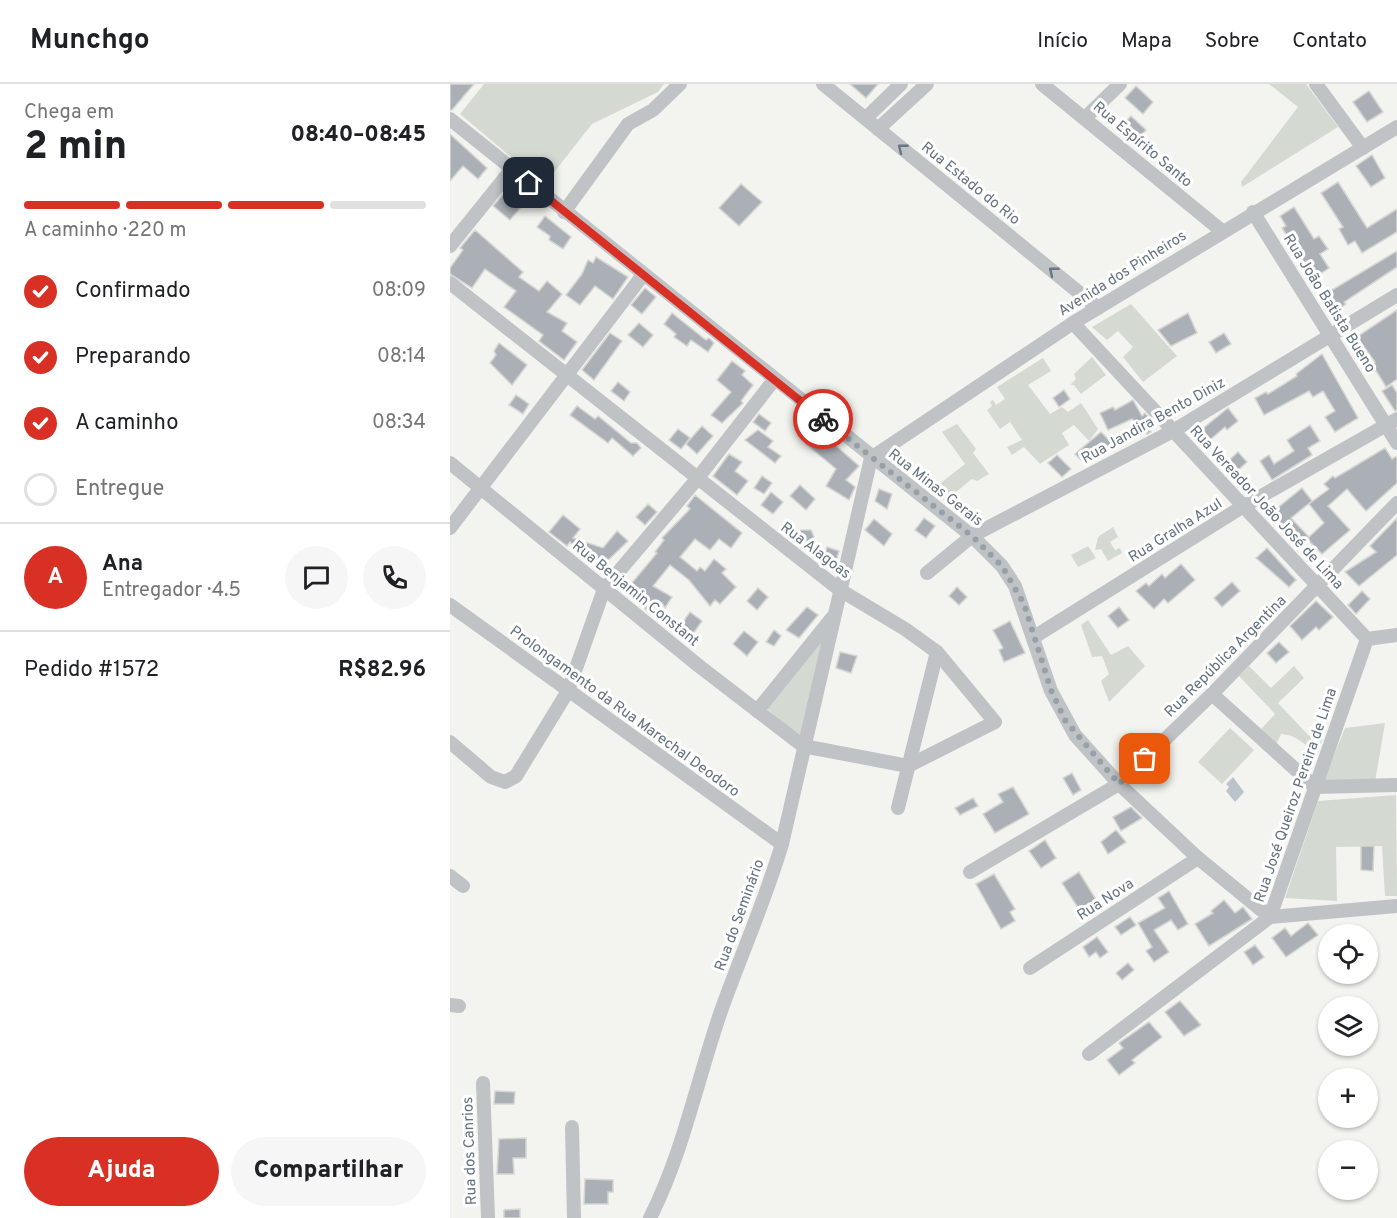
<!DOCTYPE html>
<html lang="pt">
<head>
<meta charset="utf-8">
<style>
  body { margin:0; font-family:Overpass,sans-serif; background:#f6f6f6; color:#202124; height:100vh; display:flex; flex-direction:column; font-size:22px; white-space:nowrap }
  * { box-sizing:border-box; margin:0 }
  p { font-size:20px; color:#757577 }
  .icon { flex:none; width:33px; height:33px; fill:none; stroke:currentColor; stroke-width:2; stroke-linecap:round; stroke-linejoin:round }
  .map { position:relative; flex:1; overflow:hidden }
  .side { display:flex; flex-direction:column; background:#fff; width:450px }
  .side>* { flex:none }
  .controls { position:absolute; left:868px; top:840px; display:grid; gap:12px }
  .controls a { display:grid; place-items:center; width:60px; height:60px; border-radius:50%; background:#fff; box-shadow:0 2px 4px #0004; font-size:30px }
  .pin { position:absolute; display:grid; place-items:center; width:51px; height:51px; color:#fff; margin:-26px; border-radius:12px; box-shadow:0 3px 9px #0006 }
  .courier { position:absolute; display:grid; place-items:center; width:60px; height:60px; margin:-30px; border:4px solid #d93025; border-radius:50%; background:#fff; color:#222; box-shadow:0 2px 8px #0007 }
  .head em { font-style:normal; font-weight:800 }
  .head div { display:flex; flex-direction:column-reverse }
  .head { display:flex; align-items:center; justify-content:space-between; height:102px; padding:0 24px }
  h1 { font-size:39px; font-weight:800; line-height:45px }
  .bar { display:grid; grid-template-columns:repeat(4,1fr); gap:9px 6px; align-content:center; height:72px; padding:0 24px }
  .bar i { height:8px; border-radius:4px; background:#e0e0e0 }
  .bar .selected { background:#d93025 }
  .bar p { grid-column:span 4 }
  .line { display:flex; align-items:center; gap:15px; padding:0 24px; border-top:2px solid #e0e0e0 }
  .line div { flex:1 }
  .round { display:grid; place-items:center; flex:none; width:63px; height:63px; border-radius:32px; background:#f6f6f6 }
  ol { padding:0 24px; list-style:none }
  li { display:flex; align-items:center; gap:18px; height:66px }
  li p { margin-inline-start:auto }
  li .icon { padding:6px; border-radius:50%; background:#d93025; color:#fff; stroke-width:4 }
  li:last-child { color:#757577 }
  li i { width:33px; height:33px; border:3px solid #e0e0e0; border-radius:50% }
  .button { display:flex; gap:12px; margin-top:auto; padding:12px 24px }
  .button a { flex:1; height:69px; border-radius:36px; background:#d93025; color:#fff; font-size:24px; font-weight:800; line-height:69px; text-align:center }
  .button a+a { background:#f6f6f6; color:#202124 }
  header { display:flex; align-items:center; gap:36px; box-sizing:border-box; height:84px; padding:0 30px; background:#fff; border-bottom:2px solid #e0e0e0 }
  header strong { font-size:28px }
  nav { display:flex; gap:33px; margin-inline-start:auto; font-size:21px }
  main { display:flex; flex:1; min-height:0 }
  .map>svg:first-child { display:block }
  .green { fill:#d4dad1 }
  .water { fill:#bac4ca }
  .building { fill:#aab0b5; stroke:#d5d5d2; stroke-width:1.5 }
  .lines { fill:none; stroke-linecap:round; stroke-linejoin:round }
  .minor { stroke:#bfc3c6; stroke-width:14 }
  .oneway { stroke:#697683 }
  .done { stroke:#96a0a6; stroke-width:6; stroke-dasharray:0 10.8 }
  .route { stroke:#d93025; stroke-width:8 }
  .labels { text-anchor:middle; stroke-width:6; stroke-linejoin:round; paint-order:stroke }
  .street-label { font-size:15px; fill:#64727f; stroke:#fff }
</style>
</head>
<body>
<header>
<strong>Munchgo</strong>
<nav><a>Início</a><a>Mapa</a><a>Sobre</a><a>Contato</a></nav>
</header>
<main>
<section class="side">
<div class="head"><div><h1>2 min</h1><p>Chega em</p></div><em>08:40–08:45</em></div>
<div class="bar"><i class="selected"></i><i class="selected"></i><i class="selected"></i><i></i><p>A caminho · 220 m</p></div>
<ol>
<li><svg class="icon" aria-label="check" viewBox="0 0 24 24"><path d="M5 12l5 5 9-10"/></svg>Confirmado<p>08:09</p></li>
<li><svg class="icon" aria-label="check" viewBox="0 0 24 24"><path d="M5 12l5 5 9-10"/></svg>Preparando<p>08:14</p></li>
<li><svg class="icon" aria-label="check" viewBox="0 0 24 24"><path d="M5 12l5 5 9-10"/></svg>A caminho<p>08:34</p></li>
<li><i></i>Entregue</li>
</ol>
<div class="line" style="height:108px"><b class="round" style="background:#d93025;color:#fff">A</b><div><b>Ana</b><p>Entregador · 4.5</p></div><a class="round"><svg class="icon" aria-label="chat" viewBox="0 0 24 24"><path d="M4 5h16v11H9l-5 4z"/></svg></a><a class="round"><svg class="icon" aria-label="phone" viewBox="0 0 24 24"><path d="M5 4h4l2 5-3 2q2 4 5 5l2-3 5 2v4C11 20 4 13 5 4z"/></svg></a></div>
<div class="line" style="height:78px"><div>Pedido #1572</div><b>R$82.96</b></div>
<div class="button"><a>Ajuda</a><a>Compartilhar</a></div>
</section>
<div class="map">
<svg width="947" height="1134" viewBox="0 0 947 1134">
  <rect width="100%" height="100%" fill="#f3f4ef"/>
  <g class="green">
    <polygon points="34,0 214,0 208,8 142,40 94,101 10,30"/>
    <polygon points="819,0 856,0 888,43 792,103 791,98 848,23"/>
    <polygon points="681,220 727,272 693,298 673,273 683,263 668,247 657,256 642,243"/>
    <polygon points="642,273 656,291 631,310 624,301 620,301 626,295 624,290"/>
    <polygon points="593,274 601,287 578,301 600,330 612,323 618,328 631,319 648,345 639,357 624,341 612,349 619,361 590,380 574,363 562,371 557,363 572,356 560,338 550,345 537,326 542,322 540,318 543,316 546,321 555,315 547,303"/>
    <polygon points="507,340 526,365 523,369 539,390 527,397 522,395 495,417 483,405 515,380 492,348"/>
    <polygon points="663,443 668,453 660,458 665,466 670,464 672,469 658,477 651,465 645,466 648,453"/>
    <polygon points="638,462 646,474 628,483 621,471"/>
    <polygon points="638,536 661,571 678,562 695,582 659,618 651,597 659,590 652,572 642,573 631,541"/>
    <polygon points="377,546 352,654 316,624"/>
    <path d="M799,582L821,604L844,582L854,594L828,619L862,655L873,645L876,646L867,671C856,661 847,651 831,650L826,661L811,645L825,630L789,592Z"/>
    <polygon points="935,639 925,698 873,698 895,644"/>
    <polygon points="780,644 804,666 772,700 748,678"/>
    <polygon points="946,711 947,812 935,812 932,762 886,763 887,817 835,814 868,717"/>
  </g>
  <polygon class="water" points="783,693 794,708 785,718 776,707 779,703 776,700"/>
  <g class="building">
    <polygon points="0,0 24,0 2,26 0,26"/>
    <polygon points="400,0 428,0 416,14"/>
    <polygon points="686,2 703,18 693,30 675,14"/>
    <polygon points="919,7 933,28 917,38 903,18"/>
    <polygon points="681,32 696,46 683,60 668,46"/>
    <polygon points="0,50 37,84 28,95 13,82 0,97"/>
    <polygon points="922,71 935,94 921,103 906,82"/>
    <polygon points="888,98 917,144 947,125 947,148 912,169 905,157 898,161 889,145 893,143 871,109"/>
    <polygon points="291,100 312,118 289,142 269,124"/>
    <polygon points="60,102 77,116 60,136 43,122"/>
    <polygon points="844,123 864,155 869,152 878,165 870,170 879,184 864,194 832,144 836,142 830,132"/>
    <polygon points="95,132 121,153 113,165 99,156 100,152 87,143"/>
    <polygon points="25,146 73,188 69,193 89,207 97,197 112,210 97,228 117,239 112,247 127,258 114,276 89,257 93,251 54,223 66,207 35,185 22,204 0,190 0,184 13,166 10,164"/>
    <polygon points="947,167 947,183 894,218 896,220 883,229 872,212"/>
    <polygon points="146,173 178,193 163,215 145,202 130,221 116,211 132,190 138,176 143,179"/>
    <polygon points="195,204 206,213 192,230 181,221"/>
    <polygon points="947,226 947,295 936,303 922,280 925,278 907,253"/>
    <polygon points="222,229 256,256 259,254 264,259 258,268 241,256 237,262 224,253 226,250 214,240"/>
    <polygon points="738,229 747,249 721,262 708,246"/>
    <polygon points="189,239 203,251 193,263 178,251"/>
    <polygon points="160,249 172,257 144,296 132,286"/>
    <polygon points="774,249 781,260 766,269 759,258"/>
    <polygon points="49,259 77,281 62,301 40,279 46,271 44,267"/>
    <polygon points="872,270 908,334 885,348 875,333 885,327 873,307 863,313 859,307 814,331 805,314 816,308 818,310 847,292 846,290"/>
    <polygon points="282,277 295,287 292,291 303,301 291,317 293,319 272,339 261,331 281,308 267,296"/>
    <polygon points="168,298 180,308 174,317 161,307"/>
    <polygon points="942,301 947,309 947,326 945,327 932,307"/>
    <polygon points="614,306 620,315 609,323 603,314"/>
    <polygon points="66,311 79,320 73,330 59,321"/>
    <polygon points="683,316 692,332 695,329 703,338 698,343 701,348 697,350 682,335 658,346 650,329 663,323 665,326"/>
    <polygon points="127,322 145,335 148,332 181,359 187,359 191,364 183,372 162,354 158,359 120,331"/>
    <polygon points="778,324 788,337 777,346 775,343 755,360 746,350"/>
    <polygon points="309,330 321,339 315,347 303,338"/>
    <polygon points="860,341 870,357 858,364 862,371 822,396 810,377 819,371 824,380 844,367 837,356"/>
    <polygon points="252,342 263,352 247,370 236,360"/>
    <polygon points="228,345 240,354 231,365 219,356"/>
    <polygon points="367,345 409,382 396,396 405,403 399,416 376,402 386,385 356,360"/>
    <polygon points="308,346 323,357 318,363 331,372 325,379 295,356"/>
    <polygon points="651,348 662,359 635,380 625,370"/>
    <polygon points="935,364 942,375 947,372 947,399 916,427 897,405 878,422 900,446 872,470 857,455 848,460 820,430 852,404 862,417 841,434 859,453 874,439 859,420 879,405 874,400 883,392 885,394"/>
    <polygon points="788,368 797,378 784,390 775,380"/>
    <polygon points="279,370 292,378 285,387 298,397 287,411 263,392"/>
    <polygon points="607,371 621,385 612,393 598,379"/>
    <polygon points="312,392 322,399 314,410 304,404"/>
    <polygon points="350,401 365,415 356,426 340,412"/>
    <polygon points="429,405 442,410 437,425 425,417"/>
    <polygon points="321,408 333,418 323,430 311,421"/>
    <polygon points="245,411 292,449 281,464 269,455 260,466 245,455 230,473 247,487 250,483 255,487 264,475 276,485 272,489 286,503 270,520 265,516 260,522 239,496 220,481 203,502 222,513 215,524 212,519 200,530 192,522 194,519 177,505 207,469 205,468 214,456 212,454 240,425 237,422"/>
    <polygon points="198,420 207,428 195,441 186,433"/>
    <polygon points="113,431 130,445 123,454 153,464 167,447 178,457 150,484 138,473 135,475 120,458 117,462 99,448"/>
    <polygon points="474,434 485,442 476,454 465,446"/>
    <polygon points="947,434 947,471 909,502 895,488 926,468 920,462"/>
    <polygon points="424,435 442,450 434,462 415,446"/>
    <polygon points="351,446 361,446 364,453 354,466 343,457"/>
    <polygon points="377,463 389,467 384,486 372,480"/>
    <polygon points="817,464 846,496 839,503 806,474"/>
    <polygon points="731,480 745,496 718,519 714,515 704,525 686,507 696,499 699,502 712,490 715,494"/>
    <polygon points="782,498 790,507 772,523 764,514"/>
    <polygon points="507,503 517,513 509,521 499,512"/>
    <polygon points="308,504 318,513 307,526 297,517"/>
    <polygon points="912,507 920,515 906,530 898,521"/>
    <polygon points="866,517 883,533 869,546 866,543 852,556 840,542"/>
    <polygon points="357,523 368,531 349,554 336,546"/>
    <polygon points="669,523 679,536 668,544 658,532"/>
    <polygon points="240,528 252,537 238,557 226,548"/>
    <polygon points="560,537 575,569 554,578 549,566 553,564 543,546"/>
    <polygon points="324,546 331,552 324,562 316,558"/>
    <polygon points="294,547 308,558 297,572 283,560"/>
    <polygon points="829,558 839,568 826,579 817,569"/>
    <polygon points="390,568 407,572 401,589 386,584"/>
    <polygon points="622,689 631,706 623,711 613,694"/>
    <polygon points="563,703 579,730 545,749 533,730 553,718 548,710"/>
    <polygon points="523,714 528,722 510,731 505,724"/>
    <polygon points="681,723 692,734 671,747 663,733"/>
    <polygon points="666,746 676,758 658,770 651,758"/>
    <polygon points="595,756 606,774 591,784 579,767"/>
    <polygon points="911,762 924,762 923,787 911,786"/>
    <polygon points="629,788 650,822 634,833 612,799"/>
    <polygon points="544,790 565,825 560,828 565,837 551,845 526,800"/>
    <polygon points="719,807 738,840 728,846 721,836 704,846 719,868 704,878 696,867 702,863 688,839 715,824 708,814"/>
    <polygon points="774,816 785,829 793,823 802,835 759,862 745,840 763,829 761,827"/>
    <polygon points="680,833 686,841 671,851 665,843"/>
    <polygon points="858,839 868,851 836,873 822,854 835,844 841,852"/>
    <polygon points="647,853 658,868 650,874 646,868 639,873 633,863"/>
    <polygon points="805,861 814,873 803,881 794,868"/>
    <polygon points="678,879 684,886 672,896 666,889"/>
    <polygon points="730,917 751,941 734,952 715,928"/>
    <polygon points="699,938 712,953 682,976 685,979 669,991 657,976 673,964 669,959"/>
    <polygon points="45,1007 65,1008 64,1020 44,1020"/>
    <polygon points="76,1054 76,1074 63,1074 64,1090 47,1090 49,1055"/>
    <polygon points="135,1095 163,1096 163,1108 158,1108 158,1120 134,1120"/>
    <polygon points="70,1125 70,1134 54,1134 54,1126"/>
  </g>
  <g class="lines">
    <g class="minor">
      <polyline points="373,0 648,224"/>
      <polyline points="592,0 772,147"/>
      <polyline points="866,0 913,64"/>
      <polyline points="636,33 670,0"/>
      <polyline points="416,34 451,0"/>
      <polyline points="0,35 522,452 552,482 565,502 601,607 625,651 669,700 748,774 820,833 947,822"/>
      <polyline points="428,45 477,0"/>
      <polyline points="114,128 178,40 203,26 230,0"/>
      <polyline points="803,128 947,359"/>
      <polyline points="0,162 62,85"/>
      <polyline points="0,199 390,506 455,545 487,568 545,638 458,682 353,662 249,582 0,379"/>
      <polyline points="623,239 917,555 947,551"/>
      <polyline points="421,374 623,239 947,43"/>
      <polyline points="0,444 193,191"/>
      <polyline points="477,489 522,452 723,347 947,211"/>
      <polyline points="0,521 332,760"/>
      <polyline points="584,553 792,423 947,335"/>
      <polyline points="762,610 865,703 947,701"/>
      <polyline points="307,627 382,534"/>
      <polyline points="0,658 41,693 55,698 66,692 118,607 154,505 247,395 324,296"/>
      <polyline points="448,724 487,568"/>
      <polyline points="520,788 669,700 762,610 947,419"/>
      <polyline points="0,792 13,802"/>
      <polyline points="580,884 748,774"/>
      <polyline points="0,921 9,922"/>
      <polyline points="639,970 820,833 917,555"/>
      <polyline points="33,999 38,1134"/>
      <polyline points="122,1043 124,1134"/>
      <path d="M200,1134C233,1069 247,996 271,927C291,871 315,817 332,760L421,374"/>
    </g>
  </g>
  <defs><path id="oneway-chevron" d="M-2-3.5L2.5 0L-2 3.5" fill="none" stroke-width="1.6" stroke-linecap="round" stroke-linejoin="round" transform="scale(1.5)"/></defs>
  <g class="oneway">
    <use href="#oneway-chevron" transform="translate(452 64) rotate(-141)"/>
    <use href="#oneway-chevron" transform="translate(603 187) rotate(-141)"/>
  </g>
  <g class="lines">
    <polyline class="done" points="373,335 522,452 552,482 574,520 601,606 615,636 669,700 695,675"/>
    <polyline class="route" points="79,99 373,335"/>
  </g>
  <g class="labels">
    <g class="street-label">
      <text transform="translate(693 60) rotate(40)" y="5">Rua Espírito Santo</text>
      <text transform="translate(521 99) rotate(39)" y="5">Rua Estado do Rio</text>
      <text transform="translate(672 189) rotate(-32)" y="5">Avenida dos Pinheiros</text>
      <text transform="translate(880 219) rotate(58)" y="5">Rua João Batista Bueno</text>
      <text transform="translate(703 336) rotate(-29)" y="5">Rua Jandira Bento Diniz</text>
      <text transform="translate(486 403) rotate(38)" y="5">Rua Minas Gerais</text>
      <text transform="translate(817 423) rotate(47)" y="5">Rua Vereador João José de Lima</text>
      <text transform="translate(725 446) rotate(-32)" y="5">Rua Gralha Azul</text>
      <text transform="translate(366 466) rotate(37)" y="5">Rua Alagoas</text>
      <text transform="translate(186 509) rotate(39)" y="5">Rua Benjamin Constant</text>
      <text transform="translate(775 572) rotate(-45)" y="5">Rua República Argentina</text>
      <text transform="translate(175 627) rotate(36)" y="5">Prolongamento da Rua Marechal Deodoro</text>
      <text transform="translate(845 711) rotate(-71)" y="5">Rua José Queiroz Pereira de Lima</text>
      <text transform="translate(655 815) rotate(-33)" y="5">Rua Nova</text>
      <text transform="translate(289 831) rotate(-70)" y="5">Rua do Seminário</text>
      <text transform="translate(19 1067) rotate(-92)" y="5">Rua dos Canrios</text>
    </g>
  </g>
</svg>
<div class="controls">
<a><svg class="icon" aria-label="locate" viewBox="0 0 24 24"><circle cx="12" cy="12" r="6"/><path d="M12 2v4M12 18v4M2 12h4M18 12h4"/></svg></a>
<a><svg class="icon" aria-label="layers" viewBox="0 0 24 24"><path d="M12 4l9 5-9 5-9-5zM3 14l9 5 9-5"/></svg></a>
<a>+</a>
<a>−</a>
</div>
<div class="pin" style="left:695px;top:675px;background:#ea580c"><svg class="icon" aria-label="bag" viewBox="0 0 24 24"><path d="M5 8h14l-1 12H6zM9 8a3 3 0 0 1 6 0"/></svg></div>
<div class="pin" style="left:79px;top:99px;background:#1f2937"><svg class="icon" aria-label="home" viewBox="0 0 24 24"><path d="M3 11l9-7 9 7M6 9v11h12V9"/></svg></div>
<div class="courier" style="left:373px;top:335px"><svg class="icon" aria-label="bike" viewBox="0 0 24 24"><circle cx="6" cy="16" r="4"/><circle cx="18" cy="16" r="4"/><path d="M6 16l4-8h5l3 8M10 8l3 8H6M13 5h3"/></svg></div>
</div>
</main>
</body>
</html>
